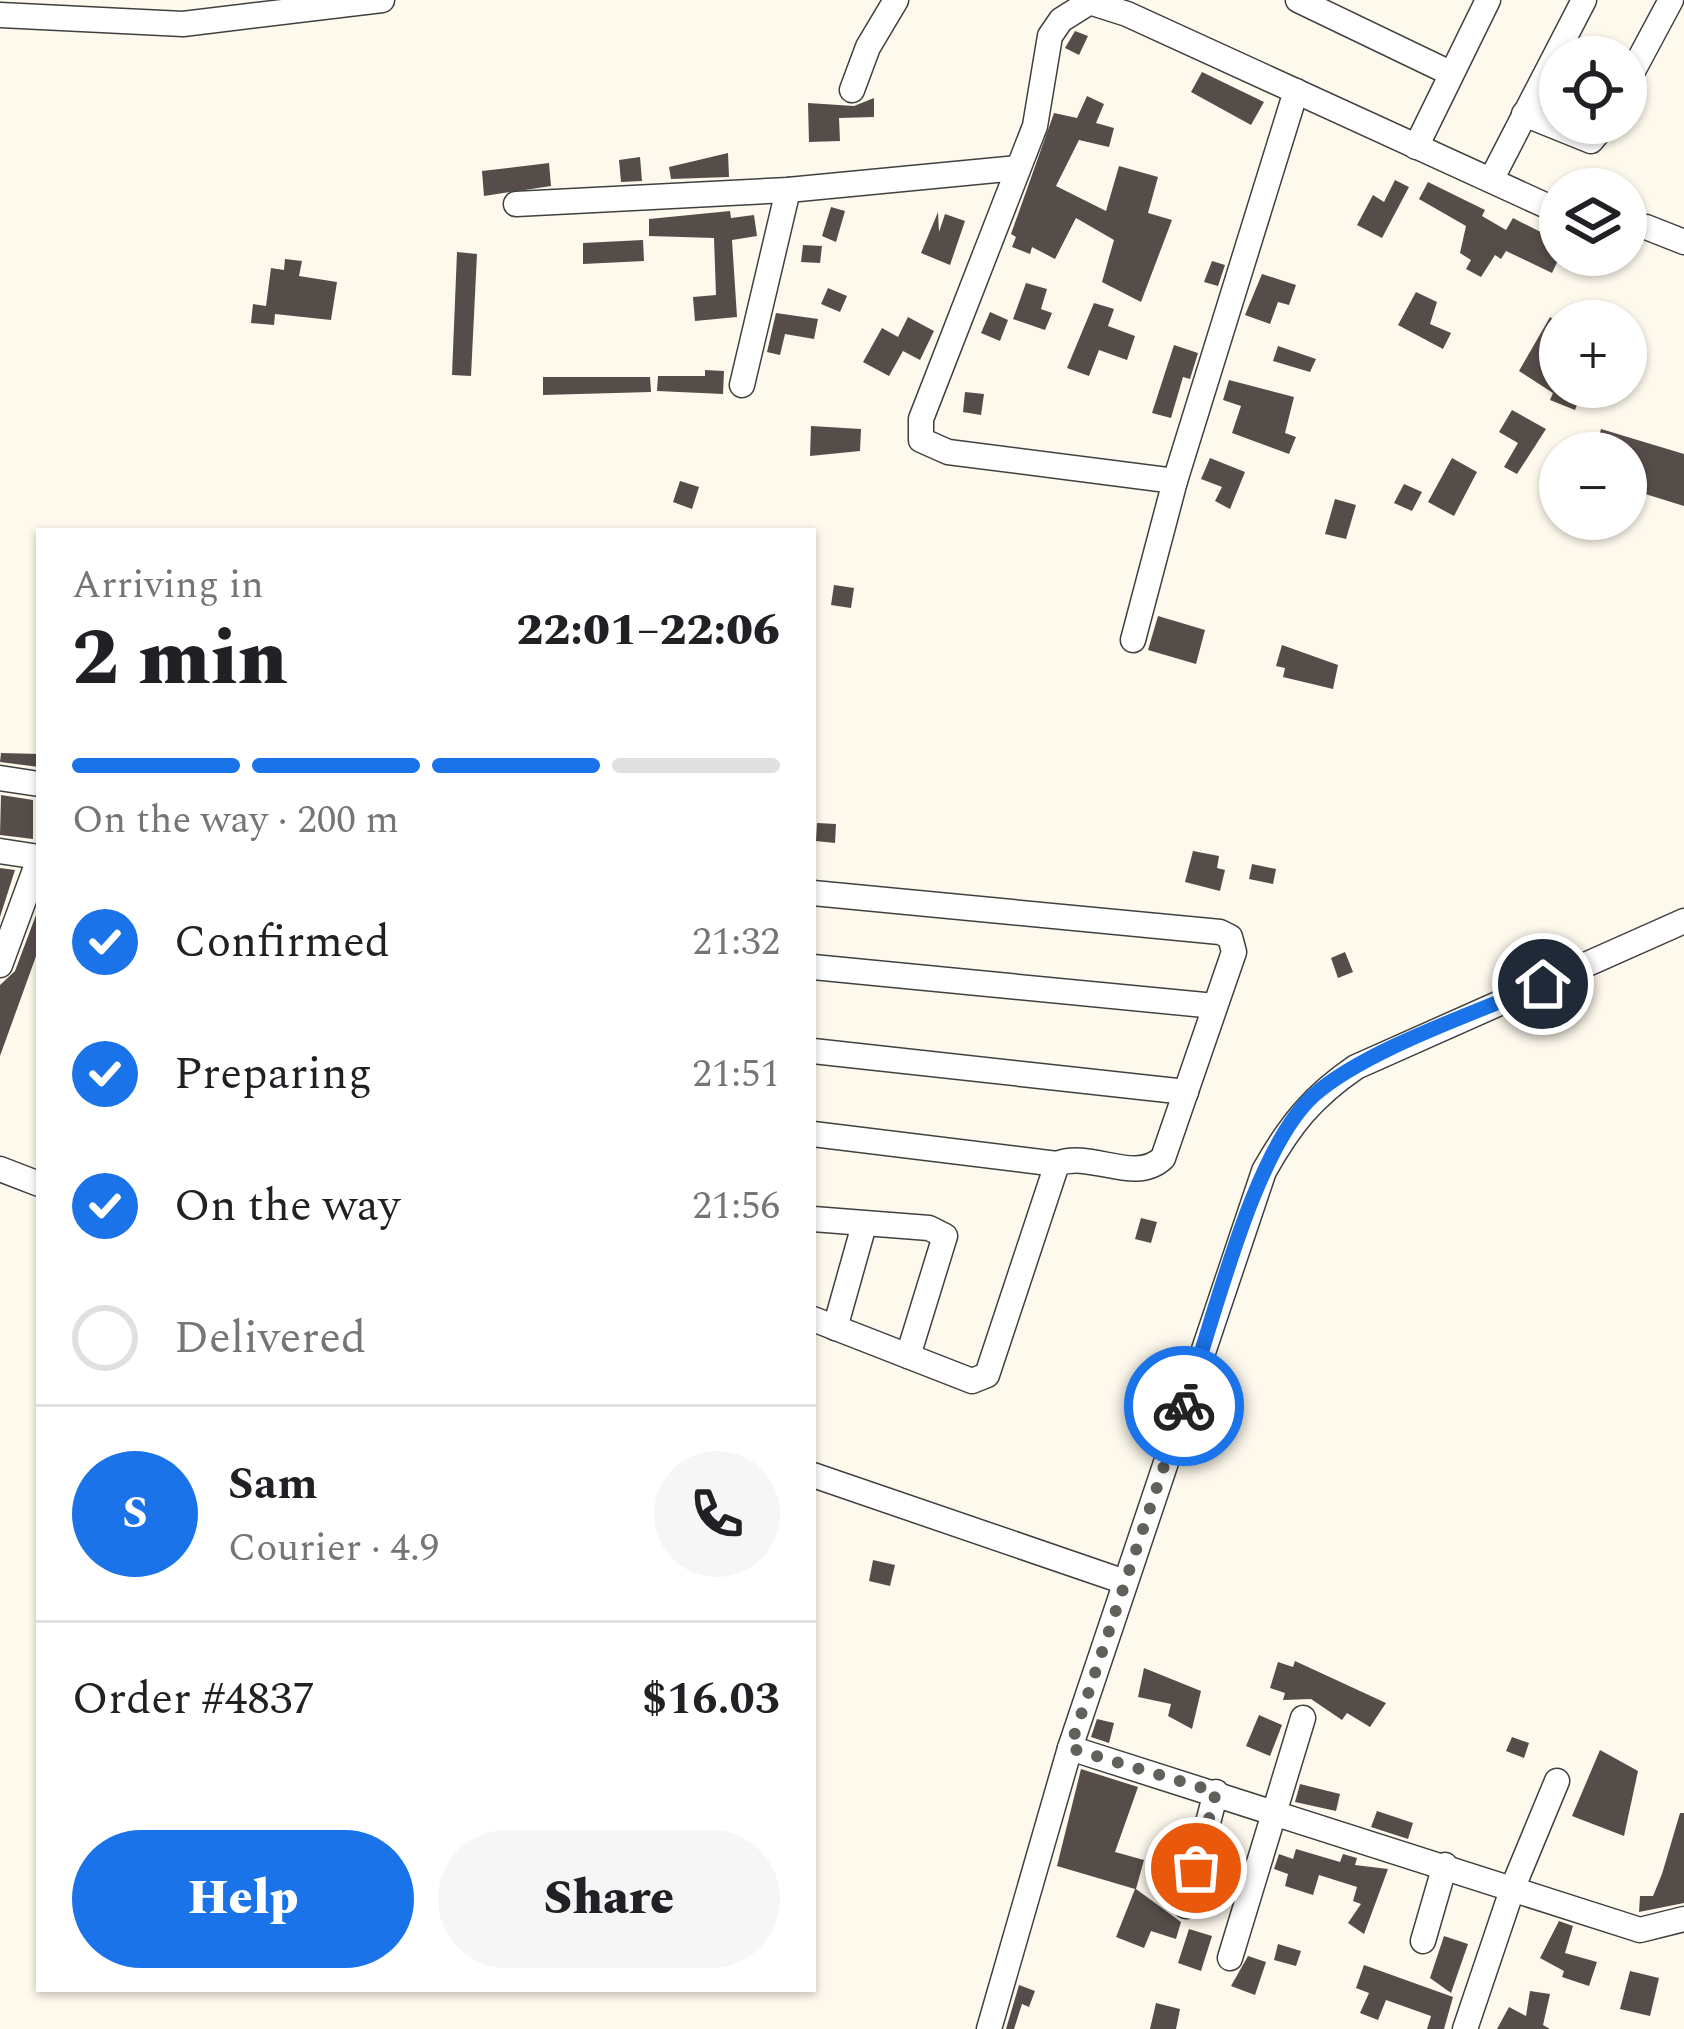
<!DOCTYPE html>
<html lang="en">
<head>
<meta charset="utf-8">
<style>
  body { margin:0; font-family:Spectral,serif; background:#f6f6f6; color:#202124; height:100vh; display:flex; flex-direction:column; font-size:45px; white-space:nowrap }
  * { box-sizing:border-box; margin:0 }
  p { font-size:39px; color:#757577 }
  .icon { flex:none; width:66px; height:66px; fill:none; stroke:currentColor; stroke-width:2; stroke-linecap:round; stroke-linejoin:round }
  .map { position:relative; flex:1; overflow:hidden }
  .side { position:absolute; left:36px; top:528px; width:780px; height:1464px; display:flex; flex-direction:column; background:#fff; border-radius:0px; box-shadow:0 3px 9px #0004 }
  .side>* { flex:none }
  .buttons { position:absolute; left:1539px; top:36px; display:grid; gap:24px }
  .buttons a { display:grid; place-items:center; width:108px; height:108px; border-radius:50%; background:#fff; box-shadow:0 3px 9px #0004; font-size:60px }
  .pin { position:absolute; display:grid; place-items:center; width:102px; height:102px; color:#fff; margin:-51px; border:6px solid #fff; border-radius:50%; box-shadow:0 3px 12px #0007 }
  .courier { position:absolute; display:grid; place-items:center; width:120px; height:120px; margin:-60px; border:9px solid #1a73e8; border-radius:50%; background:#fff; color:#222; box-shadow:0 3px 15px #0007 }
  .head em { font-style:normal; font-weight:800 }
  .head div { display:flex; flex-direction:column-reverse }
  .head { display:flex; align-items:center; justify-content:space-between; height:204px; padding:0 36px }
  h1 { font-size:78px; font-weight:800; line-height:90px }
  .bar { display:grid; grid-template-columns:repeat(4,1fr); gap:18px 12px; align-content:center; height:144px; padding:0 36px }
  .bar i { height:15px; border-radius:9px; background:#e0e0e0 }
  .bar .on { background:#1a73e8 }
  .bar p { grid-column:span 4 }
  .line { display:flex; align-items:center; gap:30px; padding:0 36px; border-top:3px solid #e0e0e0 }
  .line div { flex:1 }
  .round { display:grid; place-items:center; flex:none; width:126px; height:126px; border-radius:63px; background:#f6f6f6 }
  ol { padding:0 36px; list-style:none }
  li { display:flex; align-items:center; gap:36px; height:132px }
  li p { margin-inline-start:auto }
  li .icon { padding:12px; border-radius:50%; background:#1a73e8; color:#fff; stroke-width:4 }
  li:last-child { color:#757577 }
  li i { width:66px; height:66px; border:6px solid #e0e0e0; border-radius:50% }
  .action { display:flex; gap:24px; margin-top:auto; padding:24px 36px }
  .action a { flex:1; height:138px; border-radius:72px; background:#1a73e8; color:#fff; font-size:48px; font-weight:800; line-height:138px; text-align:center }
  .action a+a { background:#f6f6f6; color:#202124 }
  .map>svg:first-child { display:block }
  .building { fill:#554d49 }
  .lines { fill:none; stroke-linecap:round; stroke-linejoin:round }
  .minor-casing { stroke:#404040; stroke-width:27 }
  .minor { stroke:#fff; stroke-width:24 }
  .done { stroke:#61605b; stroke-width:12; stroke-dasharray:0 21.6 }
  .route { stroke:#1a73e8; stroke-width:15 }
</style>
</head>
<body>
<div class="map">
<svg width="1684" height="2029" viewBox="0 0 1684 2029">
  <rect width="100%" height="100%" fill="#fef9ed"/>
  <g class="building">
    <polygon points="1075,31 1088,36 1079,55 1065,48"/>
    <polygon points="1202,72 1264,102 1251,125 1191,92"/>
    <polygon points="1087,96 1104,104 1096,123 1114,128 1109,147 1079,140 1056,186 1106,211 1119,166 1158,177 1148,213 1172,220 1141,302 1102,282 1114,240 1076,218 1055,259 1032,247 1030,254 1012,247 1016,237 1011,234 1054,113 1077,118"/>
    <polygon points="874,98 874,117 839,118 840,141 809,142 808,103 854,106"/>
    <polygon points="728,153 729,177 671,179 669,167"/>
    <polygon points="640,157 642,181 621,182 619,160"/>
    <polygon points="549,163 551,186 484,196 482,171"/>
    <polygon points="1395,180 1409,187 1382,238 1357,225 1373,195 1384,202"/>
    <polygon points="1428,182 1485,210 1482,216 1506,230 1513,218 1560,242 1560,255 1603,255 1594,273 1560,256 1552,273 1506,251 1501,259 1495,255 1481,277 1466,269 1471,260 1460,253 1466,226 1419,199"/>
    <polygon points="831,207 845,211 836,242 822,236"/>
    <polygon points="730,211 731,218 754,215 757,236 732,240 737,317 695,321 693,297 716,295 714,238 649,236 649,219"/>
    <polygon points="938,212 939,232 945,214 965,221 950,265 921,253"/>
    <polygon points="643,240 644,261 583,264 583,243"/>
    <polygon points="803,245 822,246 820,263 801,262"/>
    <polygon points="457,252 477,254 471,376 452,375"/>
    <polygon points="285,259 302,261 299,276 337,282 331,320 275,314 274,325 251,323 253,304 266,306 271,268 284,270"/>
    <polygon points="1212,261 1225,265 1218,286 1204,282"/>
    <polygon points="1262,274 1296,285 1289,305 1278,302 1270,324 1245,315"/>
    <polygon points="1026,283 1047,289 1041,309 1052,313 1045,330 1013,319"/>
    <polygon points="828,288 847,296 840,312 821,304"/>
    <polygon points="1416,292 1437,302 1430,324 1451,333 1443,349 1398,325"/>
    <polygon points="1094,303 1114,309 1108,326 1135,336 1127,360 1099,350 1089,376 1067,368"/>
    <polygon points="990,312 1008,320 1000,341 981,333"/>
    <polygon points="776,313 818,319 814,339 785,334 780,355 767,352"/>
    <polygon points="908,317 934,331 920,360 903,351 889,376 863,362 882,328 898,337"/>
    <polygon points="1550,317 1560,324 1560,387 1584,387 1575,410 1550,400 1553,393 1519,371"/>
    <polygon points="1174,345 1198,353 1190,379 1183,377 1171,418 1152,413"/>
    <polygon points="1278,346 1316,359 1310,372 1273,361"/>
    <polygon points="705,370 724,371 723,394 657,391 658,376 705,376"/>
    <polygon points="543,377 650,377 651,392 543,395"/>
    <polygon points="1229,380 1294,397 1285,433 1296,437 1289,454 1232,433 1241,406 1223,400"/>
    <polygon points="965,392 984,394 981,415 963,412"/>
    <polygon points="1512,410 1546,429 1517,474 1504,467 1518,443 1499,432"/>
    <polygon points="811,426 861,429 860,451 810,456"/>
    <polygon points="1601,429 1684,454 1684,506 1626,488 1626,453 1594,453"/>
    <polygon points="1210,458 1245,472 1230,509 1215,501 1222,487 1201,479"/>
    <polygon points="1452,458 1477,472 1454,516 1428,502"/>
    <polygon points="680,481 699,487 692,509 673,502"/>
    <polygon points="1404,484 1422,492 1412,511 1394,503"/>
    <polygon points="1335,499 1356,505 1346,539 1325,534"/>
    <polygon points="834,585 854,588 851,608 831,605"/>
    <polygon points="1158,616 1205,630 1196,664 1148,650"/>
    <polygon points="1282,645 1338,665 1333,689 1283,677 1285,668 1276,666"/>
    <polygon points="1,753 39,754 39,767 0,762"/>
    <polygon points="1,795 33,800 33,839 0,835"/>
    <polygon points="817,823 836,824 835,843 816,841"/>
    <polygon points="1193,851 1219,856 1217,868 1225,870 1220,891 1185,882"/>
    <polygon points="1252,864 1276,869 1273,884 1249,879"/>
    <polygon points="0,868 15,870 0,917"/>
    <polygon points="39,907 39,948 0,1056 0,985 15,971"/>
    <polygon points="1345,952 1353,972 1338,978 1331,958"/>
    <polygon points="1141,1218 1157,1222 1151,1243 1135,1239"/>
    <polygon points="873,1560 895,1565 890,1586 869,1581"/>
    <polygon points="1295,1661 1386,1703 1370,1727 1347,1713 1342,1720 1311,1699 1283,1700 1285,1693 1270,1688 1278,1662 1293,1667"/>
    <polygon points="1144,1668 1201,1691 1192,1729 1168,1716 1171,1704 1138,1697"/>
    <polygon points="1259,1715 1282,1725 1270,1756 1246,1746"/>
    <polygon points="1097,1719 1114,1723 1109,1743 1091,1737"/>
    <polygon points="1512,1737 1529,1743 1524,1758 1506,1751"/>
    <polygon points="1600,1750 1638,1771 1624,1836 1572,1816"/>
    <polygon points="1081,1769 1138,1787 1115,1852 1144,1860 1136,1889 1181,1922 1176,1939 1151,1931 1144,1948 1116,1937 1135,1889 1057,1866"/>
    <polygon points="1300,1784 1340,1794 1336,1811 1295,1802"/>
    <polygon points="1377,1811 1413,1823 1408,1839 1371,1827"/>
    <polygon points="1680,1813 1684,1813 1684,1903 1639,1912 1640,1896 1653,1896 1662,1874"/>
    <polygon points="1296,1849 1340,1862 1343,1854 1357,1858 1355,1865 1388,1869 1364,1934 1348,1923 1361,1904 1353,1901 1357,1887 1319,1875 1313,1895 1285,1886 1288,1874 1274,1869 1279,1854 1293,1859"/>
    <polygon points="1559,1921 1573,1926 1565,1953 1597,1962 1589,1986 1562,1977 1564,1971 1540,1958"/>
    <polygon points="1189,1929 1212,1936 1201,1971 1178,1963"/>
    <polygon points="1444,1936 1468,1944 1451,1993 1430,1978"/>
    <polygon points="1278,1944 1301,1951 1296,1966 1274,1960"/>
    <polygon points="1248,1956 1266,1962 1255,1995 1231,1986"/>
    <polygon points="1364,1965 1453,1997 1444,2029 1427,2029 1431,2016 1386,2000 1378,2020 1360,2013 1369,1993 1356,1988"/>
    <polygon points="1630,1971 1659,1978 1650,2016 1620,2009"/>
    <polygon points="1019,1985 1035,1991 1029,2007 1022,2004 1014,2029 1006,2029"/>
    <polygon points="1530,1991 1550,1994 1543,2025 1550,2029 1497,2029 1509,2007 1526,2016"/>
    <polygon points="1156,2003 1180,2009 1176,2029 1150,2029"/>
  </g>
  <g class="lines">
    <g class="minor-casing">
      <g id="minor">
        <polyline points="1083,0 1127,14 1560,212"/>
        <polyline points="1298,0 1450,73"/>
        <polyline points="1088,3 1061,20 1050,36 1035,126 921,419 921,440 948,452 1175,481 1296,91"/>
        <polyline points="0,15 183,24 382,0"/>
        <polyline points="1626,84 1671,0"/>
        <polyline points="852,90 868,47 896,0"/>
        <polyline points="1524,114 1591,141 1606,123"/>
        <polyline points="1416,147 1488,0"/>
        <polyline points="1491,180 1584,0"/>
        <polyline points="516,204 788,190 1018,168"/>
        <polyline points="1626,226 1646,227 1684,242"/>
        <polyline points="742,385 788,190"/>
        <polyline points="1133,640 1175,481"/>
        <polyline points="0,778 39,784"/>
        <polyline points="0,851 39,857"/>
        <path d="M813,893L1220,932L1230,937L1234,952L1163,1158C1134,1185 1091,1150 1057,1164L987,1375L972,1381L813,1319"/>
        <polyline points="0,965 39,859"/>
        <polyline points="813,967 1215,1006"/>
        <polyline points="813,1051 1186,1092"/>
        <polyline points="813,1134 1057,1164"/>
        <polyline points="0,1169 39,1184"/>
        <polyline points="813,1219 929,1228 945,1236 908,1356"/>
        <polyline points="835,1328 864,1225"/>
        <polyline points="813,1475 1125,1582"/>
        <polyline points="1070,1748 1640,1930 1684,1919"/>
        <polyline points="1186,1906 1216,1792"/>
        <polyline points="1423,1941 1445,1865"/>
        <polyline points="1230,1958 1303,1718"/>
        <path d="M989,2029L1070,1748L1264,1171C1290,1125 1312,1097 1356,1067L1684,921"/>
        <polyline points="1465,2029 1513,1887 1557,1781"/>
      </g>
    </g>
    <use href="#minor" class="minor"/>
  </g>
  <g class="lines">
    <polyline class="done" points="1184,1406 1070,1748 1216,1792 1196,1868"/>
    <path class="route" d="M1184,1406C1213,1325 1252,1152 1313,1096C1364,1050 1478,1012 1543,984"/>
  </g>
</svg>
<div class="buttons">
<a><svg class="icon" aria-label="locate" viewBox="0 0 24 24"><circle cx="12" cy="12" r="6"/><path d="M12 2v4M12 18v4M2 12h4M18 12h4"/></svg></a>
<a><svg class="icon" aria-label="layers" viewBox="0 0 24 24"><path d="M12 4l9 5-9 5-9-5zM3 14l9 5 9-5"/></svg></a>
<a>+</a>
<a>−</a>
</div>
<div class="pin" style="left:1196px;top:1868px;background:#ea580c"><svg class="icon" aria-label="bag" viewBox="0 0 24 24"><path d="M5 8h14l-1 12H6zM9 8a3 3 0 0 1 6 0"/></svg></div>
<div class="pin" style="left:1543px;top:984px;background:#1f2937"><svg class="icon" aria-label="home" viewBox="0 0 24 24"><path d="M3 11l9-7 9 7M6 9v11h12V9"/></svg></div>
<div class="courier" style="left:1184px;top:1406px"><svg class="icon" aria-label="bike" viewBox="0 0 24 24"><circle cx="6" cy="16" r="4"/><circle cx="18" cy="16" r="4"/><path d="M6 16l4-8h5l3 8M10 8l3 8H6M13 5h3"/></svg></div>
<section class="side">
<div class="head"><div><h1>2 min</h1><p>Arriving in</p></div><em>22:01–22:06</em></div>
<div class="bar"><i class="on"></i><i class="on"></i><i class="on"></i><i></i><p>On the way · 200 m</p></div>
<ol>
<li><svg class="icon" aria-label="check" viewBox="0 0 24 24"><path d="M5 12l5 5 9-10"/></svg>Confirmed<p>21:32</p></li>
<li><svg class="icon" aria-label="check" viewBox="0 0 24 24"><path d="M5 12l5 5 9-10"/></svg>Preparing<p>21:51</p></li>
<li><svg class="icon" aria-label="check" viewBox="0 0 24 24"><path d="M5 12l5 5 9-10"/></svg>On the way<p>21:56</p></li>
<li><i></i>Delivered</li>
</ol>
<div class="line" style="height:216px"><b class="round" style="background:#1a73e8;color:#fff">S</b><div><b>Sam</b><p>Courier · 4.9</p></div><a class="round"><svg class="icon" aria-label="phone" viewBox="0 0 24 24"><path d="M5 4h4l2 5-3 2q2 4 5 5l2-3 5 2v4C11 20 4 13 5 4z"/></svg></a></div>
<div class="line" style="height:156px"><div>Order #4837</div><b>$16.03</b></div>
<div class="action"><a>Help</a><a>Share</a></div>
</section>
</div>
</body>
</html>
